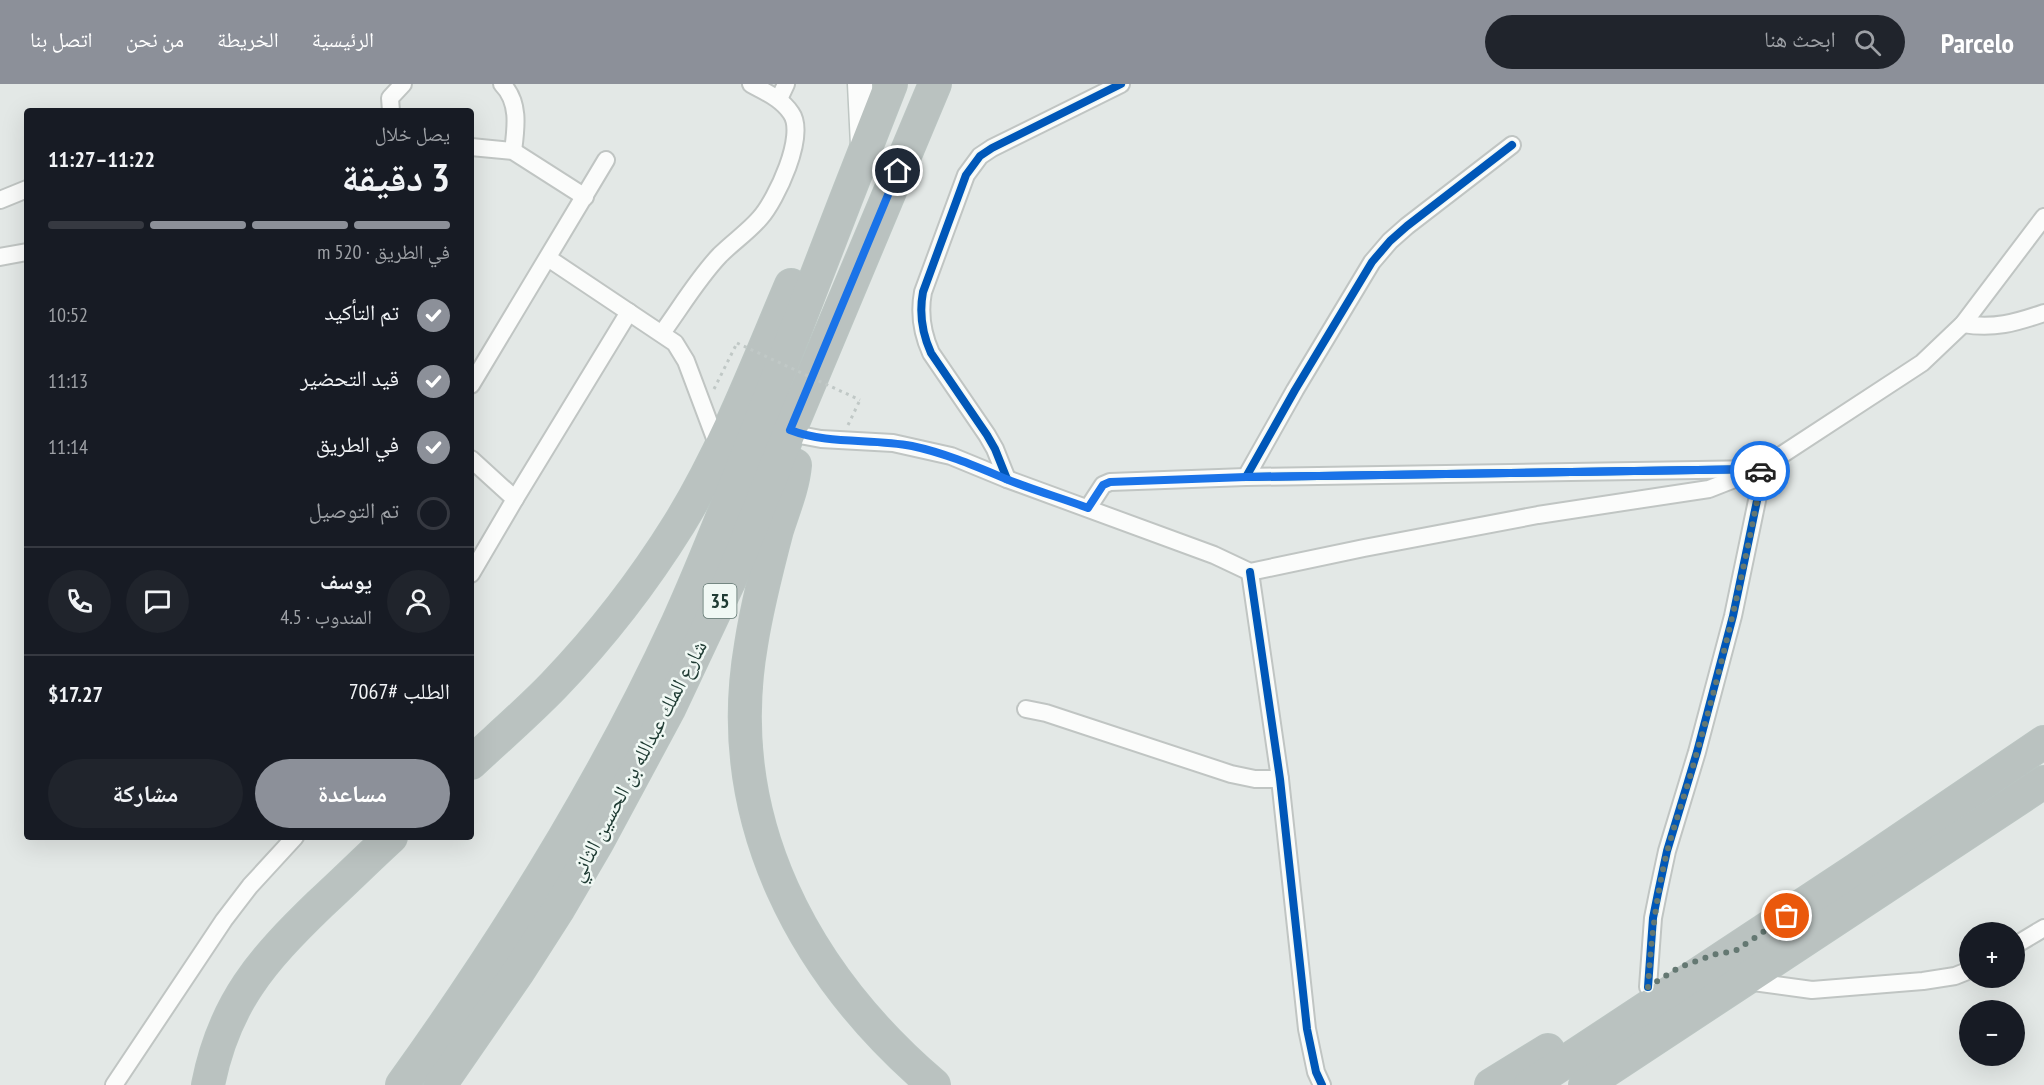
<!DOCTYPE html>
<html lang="ar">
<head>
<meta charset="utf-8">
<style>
  body { margin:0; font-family:"PT Sans Narrow","Noto Naskh Arabic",sans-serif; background:#20242c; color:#f1f3f6; direction:rtl; height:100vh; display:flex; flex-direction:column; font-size:22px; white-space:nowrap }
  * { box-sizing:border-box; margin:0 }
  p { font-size:20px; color:#9ea1a6 }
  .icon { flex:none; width:33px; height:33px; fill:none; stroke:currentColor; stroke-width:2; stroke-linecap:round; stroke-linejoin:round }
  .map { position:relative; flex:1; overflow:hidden; direction:ltr }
  .details { position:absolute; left:24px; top:24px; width:450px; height:732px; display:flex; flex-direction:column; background:#171b24; border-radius:6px; box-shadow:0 6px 24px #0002; direction:rtl }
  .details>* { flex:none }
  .buttons { position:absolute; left:1959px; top:838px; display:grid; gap:12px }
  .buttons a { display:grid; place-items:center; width:66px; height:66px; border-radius:50%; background:#171b24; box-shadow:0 6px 24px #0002; font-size:30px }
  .pin { position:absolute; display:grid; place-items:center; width:51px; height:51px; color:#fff; margin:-26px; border:3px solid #fff; border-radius:50%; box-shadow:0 2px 6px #0007 }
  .courier { position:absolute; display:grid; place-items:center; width:60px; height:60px; margin:-30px; border:4px solid #1a73e8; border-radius:50%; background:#fff; color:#222; box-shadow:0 2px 8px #0007 }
  .summary em { font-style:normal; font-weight:700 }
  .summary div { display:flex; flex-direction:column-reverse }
  .summary { display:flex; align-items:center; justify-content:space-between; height:102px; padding:0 24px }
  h1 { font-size:39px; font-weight:700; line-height:45px }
  .bar { display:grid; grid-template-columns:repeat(4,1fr); gap:9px 6px; align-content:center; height:72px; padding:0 24px }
  .bar i { height:8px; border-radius:4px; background:#363941 }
  .bar .active { background:#8c9099 }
  .bar p { grid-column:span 4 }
  .line { display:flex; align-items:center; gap:15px; padding:0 24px; border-top:2px solid #363941 }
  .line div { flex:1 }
  .round { display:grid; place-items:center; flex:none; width:63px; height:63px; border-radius:32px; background:#20242c }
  ol { padding:0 24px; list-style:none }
  li { display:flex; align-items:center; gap:18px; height:66px }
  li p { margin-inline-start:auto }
  li .icon { padding:6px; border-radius:50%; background:#8c9099; color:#fff; stroke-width:4 }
  li:last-child { color:#9ea1a6 }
  li i { width:33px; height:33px; border:3px solid #363941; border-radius:50% }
  .cta { display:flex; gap:12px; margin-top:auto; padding:12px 24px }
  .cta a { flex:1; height:69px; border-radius:36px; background:#8c9099; color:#fff; font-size:24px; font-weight:700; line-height:69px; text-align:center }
  .cta a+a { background:#20242c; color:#f1f3f6 }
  header { display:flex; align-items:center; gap:36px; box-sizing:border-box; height:84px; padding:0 30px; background:#8c9099; color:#fff }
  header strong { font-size:28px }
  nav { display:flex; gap:33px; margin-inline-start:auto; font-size:21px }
  .search { width:420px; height:54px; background:#20242c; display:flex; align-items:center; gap:15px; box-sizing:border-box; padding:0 21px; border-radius:33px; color:#9ea1a6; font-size:22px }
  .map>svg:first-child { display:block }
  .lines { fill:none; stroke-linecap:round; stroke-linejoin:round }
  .street-casing { stroke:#c0c5c3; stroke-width:20 }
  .secondary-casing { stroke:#bec6c3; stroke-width:27 }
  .highway-casing { stroke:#bbc5c2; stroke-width:34 }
  .path { stroke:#c0c8c6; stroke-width:3; stroke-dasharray:3 4.5; stroke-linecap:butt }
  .street { stroke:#fbfcfb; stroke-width:16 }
  .secondary { stroke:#fbfcfb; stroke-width:24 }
  .highway { stroke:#bac2c0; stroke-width:32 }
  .path-bridge { stroke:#c0c8c6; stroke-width:3; stroke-dasharray:3 4.5; stroke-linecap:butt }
  .cycleway-casing { stroke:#f0f8f4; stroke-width:11 }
  .cycleway { stroke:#0057b8; stroke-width:8 }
  .done { stroke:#647872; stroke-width:6; stroke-dasharray:0 10.8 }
  .route { stroke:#1a73e8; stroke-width:8 }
  .labels { text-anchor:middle; stroke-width:5; stroke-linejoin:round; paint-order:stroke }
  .shield { fill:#f0f8f4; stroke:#5e746e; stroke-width:1.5 }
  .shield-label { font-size:20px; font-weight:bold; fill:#203c34 }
  .street-label { font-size:21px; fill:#203c34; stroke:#f0f8f4 }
</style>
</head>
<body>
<header>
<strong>Parcelo</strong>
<div class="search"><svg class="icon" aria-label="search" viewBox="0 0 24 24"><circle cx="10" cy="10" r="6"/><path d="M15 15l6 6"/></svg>ابحث هنا</div>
<nav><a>الرئيسية</a><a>الخريطة</a><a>من نحن</a><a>اتصل بنا</a></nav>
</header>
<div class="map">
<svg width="2044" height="1001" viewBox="0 0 2044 1001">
  <rect width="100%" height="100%" fill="#e3e8e6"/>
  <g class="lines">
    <g class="street-casing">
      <g id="street">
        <path d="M502,0C520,18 516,44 513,67"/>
        <polyline points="779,15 786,0"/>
        <polyline points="391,27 390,14 403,0"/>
        <polyline points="1512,61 1407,142 1390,157 1372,178 1295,306 1246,393 1760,385 1759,407 1733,532 1697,668 1667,767 1658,809 1653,834 1648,903"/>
        <polyline points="471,63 513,67 585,113"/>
        <polyline points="0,116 27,105"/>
        <polyline points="0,173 27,168"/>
        <polyline points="548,174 675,259 686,277 719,365"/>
        <path d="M1963,240C1994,245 2015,239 2044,229"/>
        <path d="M662,249C681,223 698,194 720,171C733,158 748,148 760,134C776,116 807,51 791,29C781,14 765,8 751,0"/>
        <polyline points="471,301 606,76"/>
        <polyline points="790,346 805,352 821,355 893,359 951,372 1007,395 1214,471 1250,488 1364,464 1538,431 1709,405 1760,385 1922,279 1963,240 2044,133"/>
        <polyline points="471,375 515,415"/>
        <path d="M1007,395L995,365L987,351L931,269C922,249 919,229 923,208L966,91L980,72L992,64L1121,0"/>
        <polyline points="1088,424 1103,401 1110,398 1246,393"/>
        <polyline points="1250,488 1280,695 1307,945 1316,988 1322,1001"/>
        <polyline points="471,490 515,415 629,228"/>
        <polyline points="1026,625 1046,629 1231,690 1255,695 1280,695"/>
        <polyline points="2014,862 2044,844"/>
        <polyline points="1746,897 1812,906 1923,897 1955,892 1970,886"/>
        <polyline points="114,1001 224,836 250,802 295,753"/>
      </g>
    </g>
    <g class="secondary-casing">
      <polyline id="secondary" points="860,0 863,61"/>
    </g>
    <g class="highway-casing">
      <g id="highway">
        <path d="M795,381C793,403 784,424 777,446C767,484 757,522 751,561C721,736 804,890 934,1001"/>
        <path d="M471,679C499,653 528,628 554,601C601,552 643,498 679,440C725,365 757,281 791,201"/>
        <path d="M208,1001C224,919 262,876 320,820C344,798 367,775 391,753"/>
        <path d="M402,1001C506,856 603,701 678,538C713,461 742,383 773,304C812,203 851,101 891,0"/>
        <polyline points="440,1001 518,888 559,824 597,759 669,625 734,487 790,346 935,0"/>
        <polyline points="1491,1001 1548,966"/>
        <polyline points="1530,1001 1857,785 2044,658"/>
        <polyline points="1585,1001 2044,698"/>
      </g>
    </g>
    <g class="path">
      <polyline points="714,305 737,259"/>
      <polyline points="848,341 860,316"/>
    </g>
    <use href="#street" class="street"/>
    <use href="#secondary" class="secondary"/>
    <use href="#highway" class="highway"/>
    <polyline class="path-bridge" points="737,259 860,316"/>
    <g class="cycleway-casing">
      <g id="cycleway">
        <polyline points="1512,61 1407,142 1390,157 1372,178 1295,306 1246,393 1760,385 1759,407 1733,532 1697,668 1667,767 1658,809 1653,834 1648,903"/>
        <path d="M1007,395L995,365L987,351L931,269C922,249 919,229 923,208L966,91L980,72L992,64L1121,0"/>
        <polyline points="1250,488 1280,695 1307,945 1316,988 1322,1001"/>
      </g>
    </g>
    <use href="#cycleway" class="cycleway"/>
  </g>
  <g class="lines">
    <path class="done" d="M1760,387L1759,407C1742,495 1722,582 1697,668C1688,702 1676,735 1667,768C1656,813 1651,857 1648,903L1680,883L1716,870L1735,867L1787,832"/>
    <path class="route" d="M898,87L790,346C829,361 871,354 912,362C945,369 975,382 1006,395C1033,406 1061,414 1088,424L1103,401L1110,398L1246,393L1760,385V387"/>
  </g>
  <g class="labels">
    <rect class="shield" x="703.5" y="500" width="33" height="34" rx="4.5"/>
    <g class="shield-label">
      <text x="720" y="524">35</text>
    </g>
    <g class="street-label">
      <text transform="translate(638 677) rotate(-62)" y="7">شارع الملك عبدالله بن الحسين الثاني</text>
    </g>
  </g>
</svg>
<div class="buttons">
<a>+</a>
<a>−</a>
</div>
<div class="pin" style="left:1787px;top:832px;background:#ea580c"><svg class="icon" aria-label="bag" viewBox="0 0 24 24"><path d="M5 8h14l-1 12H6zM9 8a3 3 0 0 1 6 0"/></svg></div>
<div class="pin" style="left:898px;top:87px;background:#1f2937"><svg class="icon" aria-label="home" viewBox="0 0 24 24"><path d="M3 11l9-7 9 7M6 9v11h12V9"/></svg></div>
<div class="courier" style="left:1760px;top:387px"><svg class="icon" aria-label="car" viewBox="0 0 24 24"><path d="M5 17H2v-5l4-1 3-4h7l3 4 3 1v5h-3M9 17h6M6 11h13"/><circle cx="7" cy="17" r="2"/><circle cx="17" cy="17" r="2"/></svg></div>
<section class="details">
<div class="summary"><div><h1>3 دقيقة</h1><p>يصل خلال</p></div><em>11:22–11:27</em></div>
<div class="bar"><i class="active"></i><i class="active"></i><i class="active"></i><i></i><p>في الطريق · 520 m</p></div>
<ol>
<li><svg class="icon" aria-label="check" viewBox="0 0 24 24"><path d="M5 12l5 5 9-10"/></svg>تم التأكيد<p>10:52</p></li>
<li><svg class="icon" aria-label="check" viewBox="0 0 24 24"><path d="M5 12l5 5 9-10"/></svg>قيد التحضير<p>11:13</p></li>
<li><svg class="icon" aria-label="check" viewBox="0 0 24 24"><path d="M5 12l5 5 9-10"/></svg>في الطريق<p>11:14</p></li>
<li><i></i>تم التوصيل</li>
</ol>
<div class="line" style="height:108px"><a class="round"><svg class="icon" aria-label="person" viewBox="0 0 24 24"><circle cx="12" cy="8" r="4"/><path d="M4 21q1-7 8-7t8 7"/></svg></a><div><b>يوسف</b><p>المندوب · 4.5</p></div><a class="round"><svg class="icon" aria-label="chat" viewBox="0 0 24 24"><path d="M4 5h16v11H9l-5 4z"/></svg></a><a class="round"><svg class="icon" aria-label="phone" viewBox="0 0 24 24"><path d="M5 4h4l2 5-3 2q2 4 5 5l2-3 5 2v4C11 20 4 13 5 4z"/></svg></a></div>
<div class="line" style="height:78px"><div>الطلب #7067</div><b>$17.27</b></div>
<div class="cta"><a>مساعدة</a><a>مشاركة</a></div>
</section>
</div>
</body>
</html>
